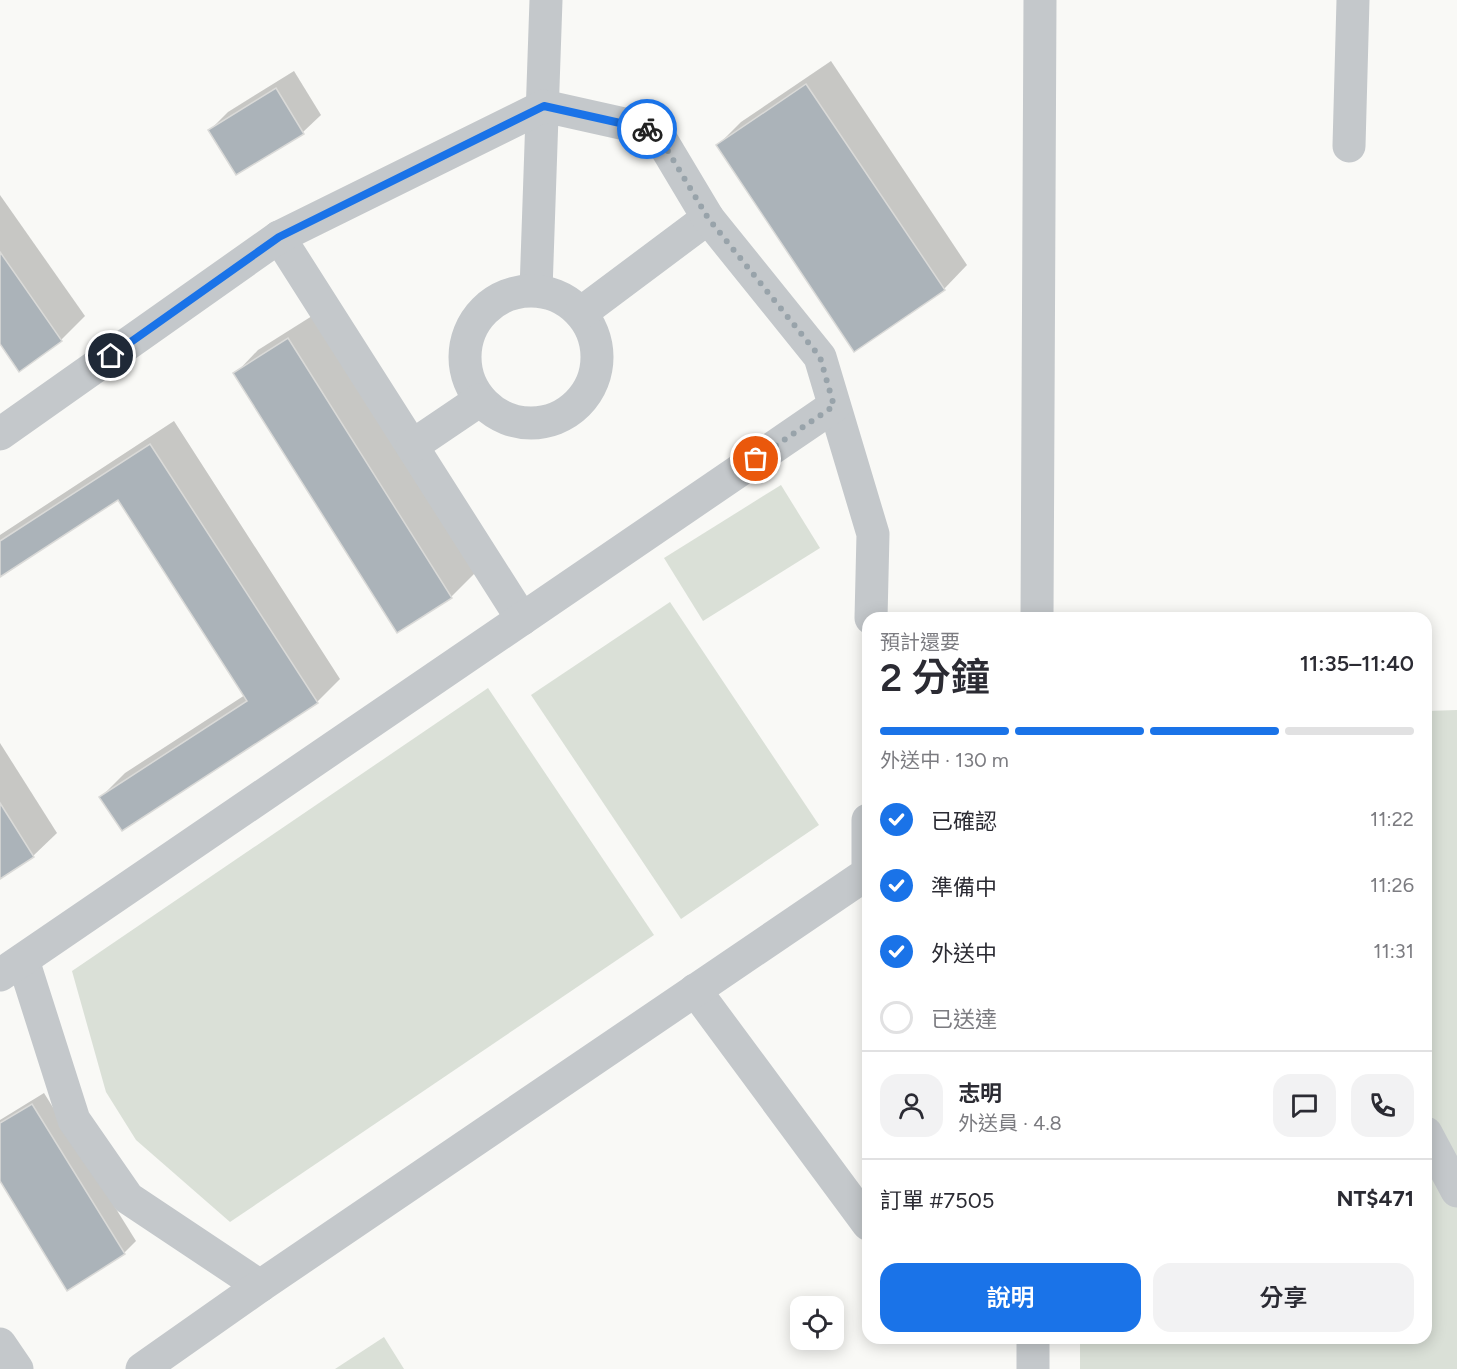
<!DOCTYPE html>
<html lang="zh-TW">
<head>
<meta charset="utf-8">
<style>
  body { margin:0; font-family:Figtree,"Noto Sans TC",sans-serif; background:#f2f2f3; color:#2b2b33; height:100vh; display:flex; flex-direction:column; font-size:22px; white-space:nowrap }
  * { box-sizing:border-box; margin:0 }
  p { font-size:20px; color:#7c7c81 }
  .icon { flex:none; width:33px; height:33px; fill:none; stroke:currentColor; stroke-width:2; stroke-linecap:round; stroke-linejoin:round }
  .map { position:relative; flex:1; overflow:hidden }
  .drawer { position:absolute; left:862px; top:612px; width:570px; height:732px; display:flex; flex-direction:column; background:#fff; border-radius:18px; box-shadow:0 3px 15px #0003 }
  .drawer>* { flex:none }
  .buttons { position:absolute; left:790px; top:1296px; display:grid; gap:12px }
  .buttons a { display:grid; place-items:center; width:54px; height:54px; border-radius:12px; background:#fff; box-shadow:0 3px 15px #0003; font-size:30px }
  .pin { position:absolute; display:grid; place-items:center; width:51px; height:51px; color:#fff; margin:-26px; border:3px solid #fff; border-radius:50%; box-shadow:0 2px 6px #0007 }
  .courier { position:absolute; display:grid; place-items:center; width:60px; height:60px; margin:-30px; border:4px solid #1a73e8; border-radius:50%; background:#fff; color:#222; box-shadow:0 2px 8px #0007 }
  .head em { font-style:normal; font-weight:600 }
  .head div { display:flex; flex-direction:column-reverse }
  .head { display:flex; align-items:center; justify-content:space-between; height:102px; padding:0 18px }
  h1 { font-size:39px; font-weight:600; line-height:45px }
  .bar { display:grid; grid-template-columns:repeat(4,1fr); gap:9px 6px; align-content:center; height:72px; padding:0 18px }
  .bar i { height:8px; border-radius:4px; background:#e1e1e2 }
  .bar .selected { background:#1a73e8 }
  .bar p { grid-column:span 4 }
  .line { display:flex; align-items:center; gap:15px; padding:0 18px; border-top:2px solid #e1e1e2 }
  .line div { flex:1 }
  .round { display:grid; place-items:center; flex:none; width:63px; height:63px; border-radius:18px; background:#f2f2f3 }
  ol { padding:0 18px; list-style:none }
  li { display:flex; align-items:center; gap:18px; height:66px }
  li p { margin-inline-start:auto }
  li .icon { padding:6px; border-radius:50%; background:#1a73e8; color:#fff; stroke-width:4 }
  li:last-child { color:#7c7c81 }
  li i { width:33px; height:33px; border:3px solid #e1e1e2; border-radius:50% }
  .button { display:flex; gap:12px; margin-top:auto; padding:12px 18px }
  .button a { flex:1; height:69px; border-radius:18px; background:#1a73e8; color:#fff; font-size:24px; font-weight:600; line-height:69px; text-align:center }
  .button a+a { background:#f2f2f3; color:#2b2b33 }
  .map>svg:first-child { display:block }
  .green { fill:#dae0d7 }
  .shadow { fill:#0003 }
  .building { fill:#abb3b9; stroke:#dadad8; stroke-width:1.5 }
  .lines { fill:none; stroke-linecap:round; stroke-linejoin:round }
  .minor { stroke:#c4c8cb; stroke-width:33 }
  .done { stroke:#98a3aa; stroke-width:6; stroke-dasharray:0 10.8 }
  .route { stroke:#1a73e8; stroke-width:8 }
</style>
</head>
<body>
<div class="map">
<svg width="1457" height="1369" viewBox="0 0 1457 1369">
  <rect width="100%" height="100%" fill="#f9f9f6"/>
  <g class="green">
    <polygon points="781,485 820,548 703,621 664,558"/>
    <polygon points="670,602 819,825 681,919 531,695"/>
    <polygon points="488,688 654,935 230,1222 136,1140 106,1092 72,971"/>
    <polygon points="1457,710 1457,1369 1080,1369 1080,1338 1426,1338 1427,711"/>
    <polygon points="384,1337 404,1369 335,1369"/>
  </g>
  <g class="shadow">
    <polygon points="831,61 967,265 944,289 718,145 741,122"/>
    <polygon points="294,71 321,115 303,132 210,130 228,112"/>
    <polygon points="0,195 85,316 61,340 20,369 0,341"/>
    <polygon points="312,316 475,573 451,597 235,374 258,350"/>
    <polygon points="174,421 340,679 317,702 101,797 125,773 245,695 118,498 0,575 0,535"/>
    <polygon points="0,743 57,833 33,856 0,877"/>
    <polygon points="44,1093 136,1241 124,1253 0,1179 0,1120"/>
  </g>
  <g class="building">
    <polygon points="806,84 945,290 854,352 716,145"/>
    <polygon points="276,88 304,134 236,175 208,130"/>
    <polygon points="0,252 62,341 19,372 0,344"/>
    <polygon points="288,338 452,598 397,633 233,373"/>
    <polygon points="150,444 318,703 122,831 99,797 247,701 118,500 0,577 0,541"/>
    <polygon points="0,803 34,857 0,879"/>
    <polygon points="32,1104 125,1254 67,1291 0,1181 0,1123"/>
  </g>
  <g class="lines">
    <g class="minor">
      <polyline points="1349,146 1353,0"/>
      <polyline points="279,237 522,619"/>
      <polyline points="536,290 546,0"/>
      <circle cx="531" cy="357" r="66"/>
      <polyline points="581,313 708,218"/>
      <polyline points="0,434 279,237 544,106 656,131 708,218 820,357 873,534 871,618"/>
      <polyline points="412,446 480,400"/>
      <polyline points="1037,618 1040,0"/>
      <polyline points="23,960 74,1120 128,1198 260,1286"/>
      <polyline points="0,975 834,406"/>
      <polyline points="695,990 868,1224"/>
      <polyline points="1426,1133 1457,1191"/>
      <polyline points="0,1344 17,1369"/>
      <polyline points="142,1369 260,1286 868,873 868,820"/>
      <polyline points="1033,1369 1033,1338"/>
    </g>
  </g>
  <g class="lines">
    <polyline class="done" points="647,129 656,131 708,218 820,357 834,406 756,459"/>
    <polyline class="route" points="111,356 279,237 544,106 647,129"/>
  </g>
</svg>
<div class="buttons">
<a><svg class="icon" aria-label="locate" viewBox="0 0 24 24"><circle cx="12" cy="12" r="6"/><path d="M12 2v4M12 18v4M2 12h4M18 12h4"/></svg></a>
</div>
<div class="pin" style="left:756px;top:459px;background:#ea580c"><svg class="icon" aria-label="bag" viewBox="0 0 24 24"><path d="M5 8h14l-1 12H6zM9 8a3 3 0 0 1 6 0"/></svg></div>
<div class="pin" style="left:111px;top:356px;background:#1f2937"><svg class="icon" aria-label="home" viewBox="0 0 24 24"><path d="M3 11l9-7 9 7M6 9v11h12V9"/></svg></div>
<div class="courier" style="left:647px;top:129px"><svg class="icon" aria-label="bike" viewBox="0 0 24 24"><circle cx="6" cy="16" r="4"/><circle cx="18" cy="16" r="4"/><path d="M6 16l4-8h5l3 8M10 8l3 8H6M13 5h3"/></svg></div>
<section class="drawer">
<div class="head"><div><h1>2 分鐘</h1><p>預計還要</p></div><em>11:35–11:40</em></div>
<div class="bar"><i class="selected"></i><i class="selected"></i><i class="selected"></i><i></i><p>外送中 · 130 m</p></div>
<ol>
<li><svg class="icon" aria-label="check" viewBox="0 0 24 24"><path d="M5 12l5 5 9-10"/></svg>已確認<p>11:22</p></li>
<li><svg class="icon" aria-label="check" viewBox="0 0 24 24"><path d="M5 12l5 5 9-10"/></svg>準備中<p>11:26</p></li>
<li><svg class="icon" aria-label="check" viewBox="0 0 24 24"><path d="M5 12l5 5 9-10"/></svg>外送中<p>11:31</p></li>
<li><i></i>已送達</li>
</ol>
<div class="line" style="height:108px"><a class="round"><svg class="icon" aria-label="person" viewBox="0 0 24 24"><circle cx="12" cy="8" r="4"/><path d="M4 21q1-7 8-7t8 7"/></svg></a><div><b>志明</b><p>外送員 · 4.8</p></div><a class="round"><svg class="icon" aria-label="chat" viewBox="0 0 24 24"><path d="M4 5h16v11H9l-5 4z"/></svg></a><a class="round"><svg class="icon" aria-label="phone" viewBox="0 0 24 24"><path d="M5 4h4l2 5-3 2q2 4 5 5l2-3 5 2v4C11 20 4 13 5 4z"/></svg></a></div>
<div class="line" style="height:78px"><div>訂單 #7505</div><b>NT$471</b></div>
<div class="button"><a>說明</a><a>分享</a></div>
</section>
</div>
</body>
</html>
